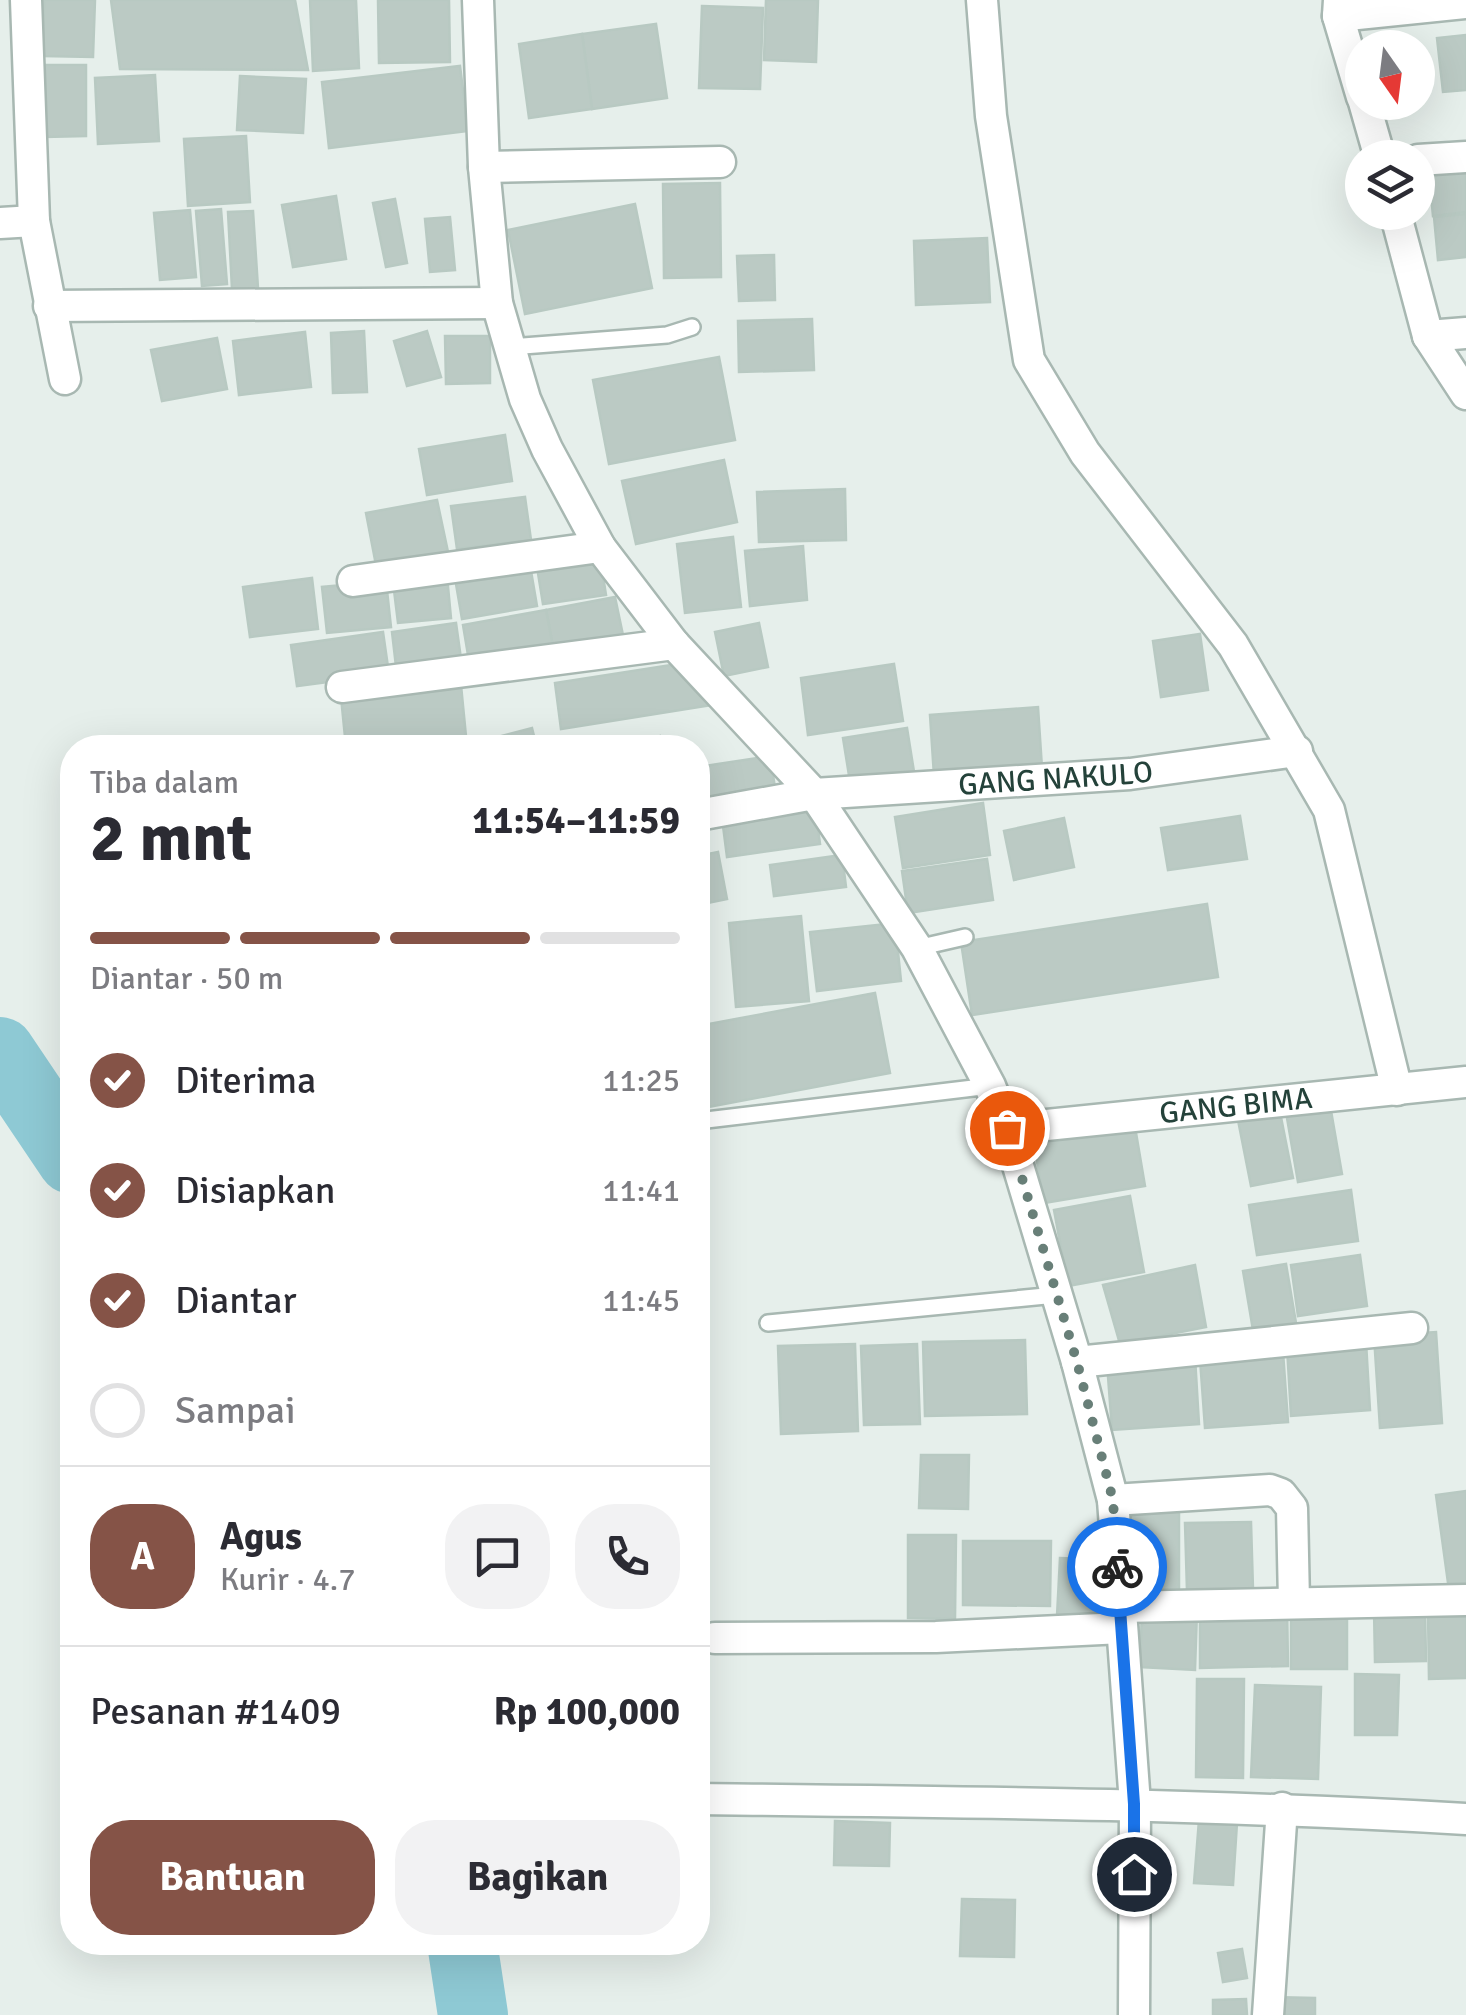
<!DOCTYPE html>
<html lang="id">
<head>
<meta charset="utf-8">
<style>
  body { margin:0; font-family:Signika,sans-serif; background:#f2f2f3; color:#2b2b33; height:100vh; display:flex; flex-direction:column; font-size:38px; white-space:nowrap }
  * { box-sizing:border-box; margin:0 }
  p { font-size:32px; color:#7c7c81 }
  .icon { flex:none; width:55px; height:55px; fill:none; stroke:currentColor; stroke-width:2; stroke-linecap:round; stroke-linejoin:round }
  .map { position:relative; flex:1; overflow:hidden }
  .side { position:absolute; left:60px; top:735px; width:650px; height:1220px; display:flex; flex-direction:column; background:#fff; border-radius:40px; box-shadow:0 10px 40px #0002 }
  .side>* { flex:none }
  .needle { width:65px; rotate:166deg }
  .fabs { position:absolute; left:1345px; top:30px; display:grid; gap:20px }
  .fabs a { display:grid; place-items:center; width:90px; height:90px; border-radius:50%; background:#fff; box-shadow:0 10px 40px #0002; font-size:50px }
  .pin { position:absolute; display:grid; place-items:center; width:85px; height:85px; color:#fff; margin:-42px; border:5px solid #fff; border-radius:50%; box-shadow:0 2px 10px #0007 }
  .courier { position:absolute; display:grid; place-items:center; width:100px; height:100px; margin:-50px; border:8px solid #1a73e8; border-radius:50%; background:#fff; color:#222; box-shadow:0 2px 12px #0007 }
  .headline em { font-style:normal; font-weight:700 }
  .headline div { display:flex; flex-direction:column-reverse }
  .headline { display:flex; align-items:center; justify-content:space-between; height:170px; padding:0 30px }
  h1 { font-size:65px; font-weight:700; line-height:75px }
  .bar { display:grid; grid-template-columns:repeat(4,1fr); gap:15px 10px; align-content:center; height:120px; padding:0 30px }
  .bar i { height:12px; border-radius:8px; background:#e1e1e2 }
  .bar .current { background:#855347 }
  .bar p { grid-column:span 4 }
  .line { display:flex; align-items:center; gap:25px; padding:0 30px; border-top:2px solid #e1e1e2 }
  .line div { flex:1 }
  .round { display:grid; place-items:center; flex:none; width:105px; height:105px; border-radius:40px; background:#f2f2f3 }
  ol { padding:0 30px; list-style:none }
  li { display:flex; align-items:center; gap:30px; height:110px }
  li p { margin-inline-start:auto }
  li .icon { padding:10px; border-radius:50%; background:#855347; color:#fff; stroke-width:4 }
  li:last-child { color:#7c7c81 }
  li i { width:55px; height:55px; border:5px solid #e1e1e2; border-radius:50% }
  .cta { display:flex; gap:20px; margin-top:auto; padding:20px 30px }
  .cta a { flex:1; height:115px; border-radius:40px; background:#855347; color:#fff; font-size:40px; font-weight:700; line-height:115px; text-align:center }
  .cta a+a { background:#f2f2f3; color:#2b2b33 }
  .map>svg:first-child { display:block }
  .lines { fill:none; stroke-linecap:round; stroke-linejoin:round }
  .river { stroke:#8ec9d4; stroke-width:70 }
  .building { fill:#bbcac4; stroke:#b8c9c2; stroke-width:2.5 }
  .lane-casing { stroke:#a8b8b2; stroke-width:20 }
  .street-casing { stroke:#a8b8b2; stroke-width:35 }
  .lane { stroke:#fff; stroke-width:15 }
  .street { stroke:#fff; stroke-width:30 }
  .done { stroke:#687f78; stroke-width:10; stroke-dasharray:0 18 }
  .route { stroke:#1a73e8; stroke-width:12 }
  .labels { text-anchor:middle; stroke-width:8; stroke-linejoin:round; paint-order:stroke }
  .street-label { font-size:30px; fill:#24423a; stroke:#f7fbf9 }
</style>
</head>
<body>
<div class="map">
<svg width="1466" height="2015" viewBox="0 0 1466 2015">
  <rect width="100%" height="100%" fill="#e6efeb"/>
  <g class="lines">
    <g class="river">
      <polyline points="0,1052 72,1159"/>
      <polyline points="462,1942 473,2015"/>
    </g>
  </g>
  <g class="building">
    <polygon points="44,0 95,0 93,57 43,56"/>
    <polygon points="111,0 295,0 308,70 120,69"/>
    <polygon points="310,0 356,0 359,68 313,71"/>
    <polygon points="378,0 449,0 450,62 379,63"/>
    <polygon points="766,0 818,0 816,62 764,60"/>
    <polygon points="702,6 763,8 760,89 699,88"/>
    <polygon points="656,24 667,98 592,109 582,34"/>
    <polygon points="582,34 592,109 529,118 519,44"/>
    <polygon points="1466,35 1466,90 1443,92 1437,38"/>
    <polygon points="45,65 86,65 86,136 45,137"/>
    <polygon points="460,66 468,131 329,148 322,82"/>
    <polygon points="155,75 159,141 98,144 95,78"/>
    <polygon points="240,76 306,79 303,133 237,130"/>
    <polygon points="246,136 250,202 188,206 184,139"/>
    <polygon points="1466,169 1466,212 1433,216 1429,173"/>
    <polygon points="720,183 721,277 664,278 663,184"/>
    <polygon points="336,196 346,259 293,267 282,205"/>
    <polygon points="395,199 407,263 386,267 373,203"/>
    <polygon points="635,204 652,288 525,314 508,230"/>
    <polygon points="221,209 227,284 202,286 196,211"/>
    <polygon points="190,210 196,277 160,280 154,213"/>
    <polygon points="253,211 258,288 232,289 228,212"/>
    <polygon points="1466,214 1466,257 1438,260 1434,217"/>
    <polygon points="450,217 455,270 430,272 425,219"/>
    <polygon points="987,238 990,302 916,305 914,241"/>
    <polygon points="774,255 775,300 739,301 737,256"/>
    <polygon points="812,319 814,370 739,372 738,321"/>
    <polygon points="364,331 367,392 333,393 331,333"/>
    <polygon points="427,331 441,377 407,386 394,341"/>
    <polygon points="305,332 311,387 239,395 233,341"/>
    <polygon points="445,336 490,336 490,383 446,384"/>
    <polygon points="217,338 227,389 162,401 151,350"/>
    <polygon points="719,357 735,440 609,464 593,380"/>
    <polygon points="505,435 512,481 427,495 419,449"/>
    <polygon points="724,460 737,522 636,544 622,481"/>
    <polygon points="845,489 846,540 759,542 757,492"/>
    <polygon points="525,497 531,540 457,549 451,506"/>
    <polygon points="437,500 448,552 376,565 366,513"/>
    <polygon points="733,537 741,607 685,613 677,544"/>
    <polygon points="803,546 807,600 750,606 745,551"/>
    <polygon points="600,557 606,595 543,604 537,567"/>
    <polygon points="531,571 537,606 462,619 456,584"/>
    <polygon points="447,576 451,618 398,623 393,582"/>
    <polygon points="312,578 318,629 250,637 243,587"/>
    <polygon points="386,581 391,627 327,633 322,587"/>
    <polygon points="615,597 624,640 554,652 546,610"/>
    <polygon points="546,610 554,652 470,667 463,625"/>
    <polygon points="456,623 462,666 397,675 392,632"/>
    <polygon points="759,623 768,667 724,676 715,632"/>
    <polygon points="383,632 389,674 297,686 291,645"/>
    <polygon points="1200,634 1208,690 1161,697 1153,641"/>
    <polygon points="677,664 711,705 561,729 555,683"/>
    <polygon points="894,664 903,721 808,735 801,678"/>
    <polygon points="461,685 466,736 346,747 341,697"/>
    <polygon points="1038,707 1042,768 934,776 930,715"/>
    <polygon points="532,728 537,748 455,748"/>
    <polygon points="907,728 915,778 851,788 843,738"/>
    <polygon points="660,736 663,748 615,748"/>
    <polygon points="770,756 776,794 698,805 698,767"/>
    <polygon points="983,803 990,855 903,868 895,817"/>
    <polygon points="815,805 820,844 727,857 722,818"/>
    <polygon points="1240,816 1247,859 1168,870 1161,828"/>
    <polygon points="1064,818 1074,867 1014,880 1004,831"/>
    <polygon points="718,852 727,899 698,905 698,856"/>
    <polygon points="842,855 846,887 774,896 770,865"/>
    <polygon points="987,859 993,900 908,913 902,871"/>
    <polygon points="1207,904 1218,977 972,1015 961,942"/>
    <polygon points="801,916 809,1001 736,1007 729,923"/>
    <polygon points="895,923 901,981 817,991 810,932"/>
    <polygon points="875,993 890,1073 703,1108 698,1078 698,1026"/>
    <polygon points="1330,1105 1342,1174 1298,1182 1286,1112"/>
    <polygon points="1279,1107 1293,1178 1251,1186 1237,1115"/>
    <polygon points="1134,1121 1145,1186 1044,1203 1033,1138"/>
    <polygon points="1351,1190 1358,1241 1257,1255 1249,1205"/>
    <polygon points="1130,1196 1144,1272 1068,1286 1054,1210"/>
    <polygon points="1360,1255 1367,1306 1298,1316 1291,1265"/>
    <polygon points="1286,1264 1296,1323 1253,1330 1243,1271"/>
    <polygon points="1195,1265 1206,1327 1120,1344 1103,1285"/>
    <polygon points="1436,1332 1442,1423 1380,1428 1374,1336"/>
    <polygon points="1025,1340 1027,1414 925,1416 923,1342"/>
    <polygon points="1366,1342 1370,1410 1291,1416 1287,1347"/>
    <polygon points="855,1344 858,1431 781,1434 778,1346"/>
    <polygon points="917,1344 920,1424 864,1425 861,1346"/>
    <polygon points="1283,1352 1288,1422 1205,1428 1200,1359"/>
    <polygon points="1195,1357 1199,1424 1112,1430 1107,1363"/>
    <polygon points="921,1455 969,1455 968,1509 919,1508"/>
    <polygon points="1466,1491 1466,1588 1449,1590 1436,1495"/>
    <polygon points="1129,1505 1179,1506 1179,1600 1128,1600"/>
    <polygon points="1251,1522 1253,1589 1187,1591 1185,1523"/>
    <polygon points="908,1535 956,1535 955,1619 908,1618"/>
    <polygon points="963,1541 1051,1541 1050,1606 963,1605"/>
    <polygon points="1060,1558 1109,1560 1106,1619 1057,1616"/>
    <polygon points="1287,1605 1288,1666 1200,1668 1200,1606"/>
    <polygon points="1425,1608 1426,1661 1375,1662 1374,1609"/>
    <polygon points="1142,1609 1197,1611 1195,1670 1140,1667"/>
    <rect x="1291" y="1609" width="56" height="60"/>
    <polygon points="1428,1610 1466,1610 1466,1678 1429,1679"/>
    <polygon points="1355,1674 1399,1675 1397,1735 1355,1735"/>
    <polygon points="1197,1679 1244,1679 1243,1778 1196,1777"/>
    <polygon points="1255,1685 1321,1687 1318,1779 1251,1777"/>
    <polygon points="1199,1820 1237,1823 1233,1885 1194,1883"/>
    <polygon points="835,1821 890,1823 889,1866 834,1865"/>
    <polygon points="962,1899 1015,1900 1014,1957 960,1956"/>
    <polygon points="1242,1949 1247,1978 1223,1982 1218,1953"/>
    <polygon points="1271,1997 1315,1998 1315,2015 1271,2015"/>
    <polygon points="1246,1999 1247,2015 1213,2015 1213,2000"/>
  </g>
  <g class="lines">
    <g class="lane-casing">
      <g id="lane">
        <polyline points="510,347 667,335 692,327"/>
        <polyline points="917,948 965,937"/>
        <polyline points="698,1121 990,1086"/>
        <polyline points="768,1323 1056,1295"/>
      </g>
    </g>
    <g class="street-casing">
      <g id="street">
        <polyline points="26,0 34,221 65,379"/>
        <polyline points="478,0 484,167 497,303 525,399 547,449 600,547 674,644 814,794 917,948 990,1086 1007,1129 1077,1362 1113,1500 1135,1804 1134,2015"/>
        <polyline points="982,0 991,116 1029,360 1085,453 1233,645 1329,810 1397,1090"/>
        <polyline points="1339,0 1338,16 1362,97"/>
        <polyline points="1338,16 1466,3"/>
        <polyline points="1364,102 1380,158"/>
        <polyline points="1418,160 1466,157"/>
        <polyline points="484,167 720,162"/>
        <polyline points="1395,212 1428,336 1466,394"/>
        <polyline points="0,223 34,221"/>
        <polyline points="49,306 497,303"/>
        <polyline points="1428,336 1466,333"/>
        <polyline points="353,581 600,547"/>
        <polyline points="342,687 674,644"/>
        <path id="s1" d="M698,815L814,794L1130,774L1297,751"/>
        <path id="s2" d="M1007,1129L1466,1082"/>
        <polyline points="1077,1362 1412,1328"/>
        <polyline points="1113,1500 1270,1490 1281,1494 1292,1508 1294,1602"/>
        <polyline points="1120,1607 1466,1600"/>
        <polyline points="715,1638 936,1637 1122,1628"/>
        <path d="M698,1799C954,1802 1210,1804 1466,1819"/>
        <polyline points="1268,2015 1282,1808"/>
      </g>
    </g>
    <use href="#lane" class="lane"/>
    <use href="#street" class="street"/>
  </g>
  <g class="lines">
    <polyline class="done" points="1007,1128 1077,1362 1113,1500 1117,1567"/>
    <polyline class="route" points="1117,1567 1134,1804 1134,1874"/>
  </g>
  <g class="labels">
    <g class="street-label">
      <text dy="10" stroke="none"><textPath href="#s1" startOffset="360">GANG NAKULO</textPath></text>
      <text dy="10" stroke="none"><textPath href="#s2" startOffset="230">GANG BIMA</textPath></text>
    </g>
  </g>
</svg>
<div class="fabs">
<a><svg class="needle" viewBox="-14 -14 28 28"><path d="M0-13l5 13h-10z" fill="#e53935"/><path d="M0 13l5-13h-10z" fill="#7c7c81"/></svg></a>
<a><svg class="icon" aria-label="layers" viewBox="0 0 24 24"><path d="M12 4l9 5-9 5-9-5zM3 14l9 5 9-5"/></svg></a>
</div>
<div class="pin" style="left:1007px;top:1128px;background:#ea580c"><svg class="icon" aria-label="bag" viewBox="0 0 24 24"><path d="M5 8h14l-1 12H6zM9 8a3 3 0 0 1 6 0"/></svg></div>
<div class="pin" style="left:1134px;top:1874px;background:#1f2937"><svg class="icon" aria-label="home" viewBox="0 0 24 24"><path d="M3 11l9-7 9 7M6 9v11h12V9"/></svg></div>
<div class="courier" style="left:1117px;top:1567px"><svg class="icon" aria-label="bike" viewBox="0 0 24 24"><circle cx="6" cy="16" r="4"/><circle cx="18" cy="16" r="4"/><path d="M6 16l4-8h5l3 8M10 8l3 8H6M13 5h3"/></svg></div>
<section class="side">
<div class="headline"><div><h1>2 mnt</h1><p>Tiba dalam</p></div><em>11:54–11:59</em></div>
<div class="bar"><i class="current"></i><i class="current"></i><i class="current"></i><i></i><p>Diantar · 50 m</p></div>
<ol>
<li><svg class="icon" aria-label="check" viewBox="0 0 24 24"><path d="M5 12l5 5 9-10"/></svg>Diterima<p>11:25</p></li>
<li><svg class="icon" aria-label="check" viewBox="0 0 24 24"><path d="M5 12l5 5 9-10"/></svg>Disiapkan<p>11:41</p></li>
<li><svg class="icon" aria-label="check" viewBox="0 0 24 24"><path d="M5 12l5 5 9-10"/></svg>Diantar<p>11:45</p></li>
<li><i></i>Sampai</li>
</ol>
<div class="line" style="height:180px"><b class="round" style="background:#855347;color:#fff">A</b><div><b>Agus</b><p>Kurir · 4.7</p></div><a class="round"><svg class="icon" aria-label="chat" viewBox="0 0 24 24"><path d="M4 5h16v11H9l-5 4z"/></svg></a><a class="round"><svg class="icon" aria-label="phone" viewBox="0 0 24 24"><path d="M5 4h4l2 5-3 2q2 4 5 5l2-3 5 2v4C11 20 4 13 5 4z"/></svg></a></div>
<div class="line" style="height:130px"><div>Pesanan #1409</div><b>Rp 100,000</b></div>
<div class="cta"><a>Bantuan</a><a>Bagikan</a></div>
</section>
</div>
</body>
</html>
